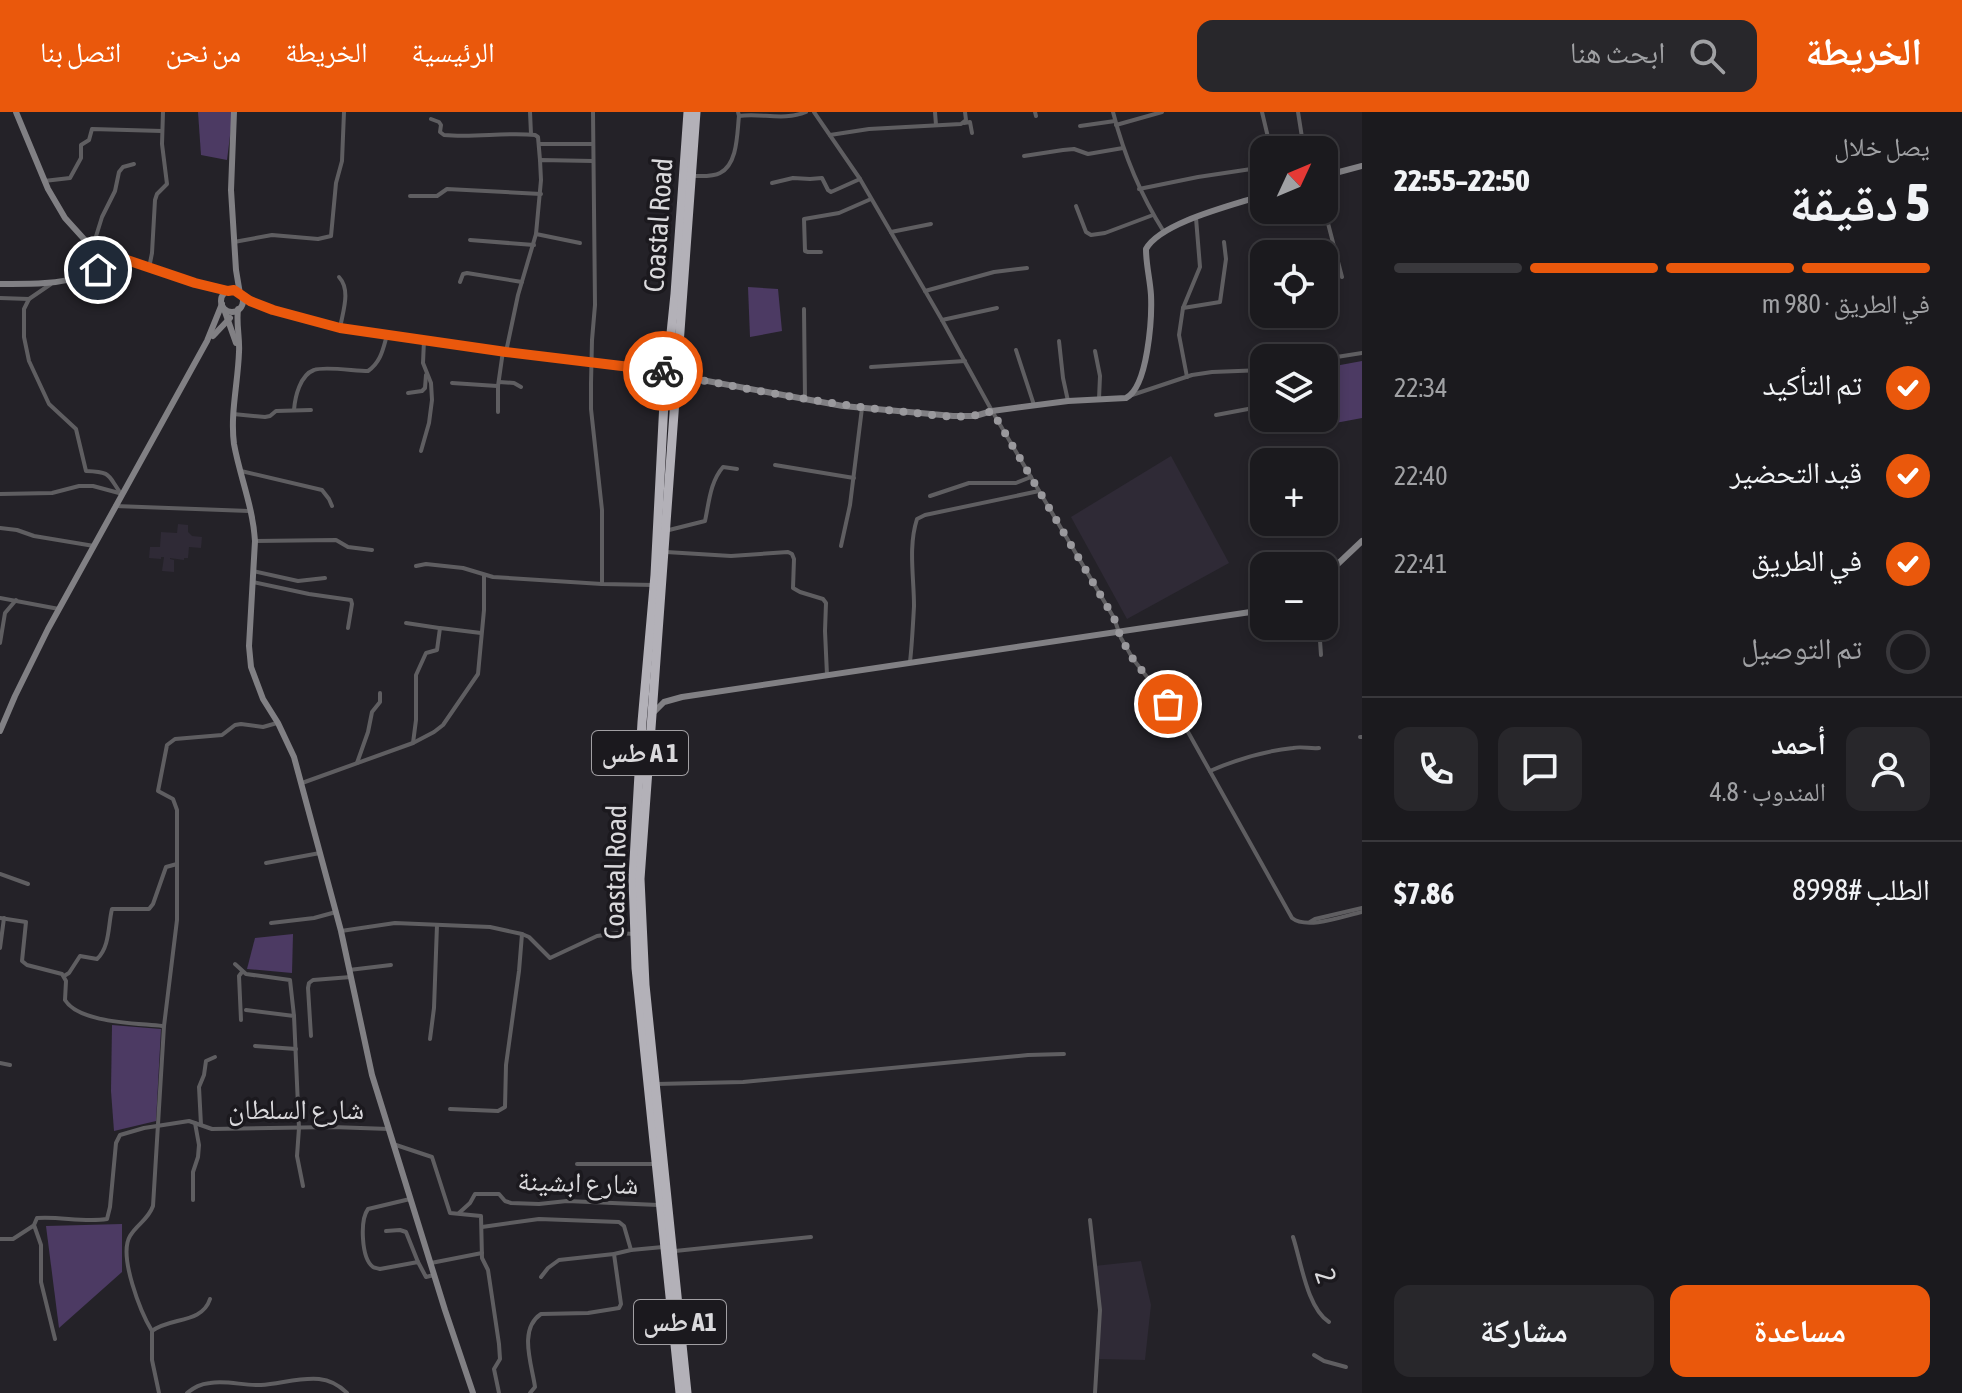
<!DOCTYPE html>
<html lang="ar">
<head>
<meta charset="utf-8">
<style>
  body { margin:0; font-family:"Asap Condensed","Noto Naskh Arabic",sans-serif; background:#28272b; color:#f1f3f6; direction:rtl; height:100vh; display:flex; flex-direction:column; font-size:30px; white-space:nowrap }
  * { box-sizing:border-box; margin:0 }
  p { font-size:26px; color:#a0a1a4 }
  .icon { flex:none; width:44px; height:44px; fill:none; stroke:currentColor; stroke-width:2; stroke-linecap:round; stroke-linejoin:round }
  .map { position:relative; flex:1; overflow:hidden; direction:ltr }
  .drawer { display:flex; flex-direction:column; background:#1b1a1e; width:600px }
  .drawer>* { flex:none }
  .needle { width:52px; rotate:46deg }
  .tools { position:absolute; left:1250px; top:24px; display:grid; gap:16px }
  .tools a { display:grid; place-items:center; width:88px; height:88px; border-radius:16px; background:#1b1a1e; box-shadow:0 4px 12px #0003,0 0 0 2px #39383c; font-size:40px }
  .pin { position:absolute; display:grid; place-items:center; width:68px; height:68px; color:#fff; margin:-34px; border:4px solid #fff; border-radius:50%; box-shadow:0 2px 8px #0007 }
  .courier { position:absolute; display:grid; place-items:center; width:80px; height:80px; margin:-40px; border:6px solid #ea580c; border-radius:50%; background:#fff; color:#222; box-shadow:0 2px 10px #0007 }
  .summary em { font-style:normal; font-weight:800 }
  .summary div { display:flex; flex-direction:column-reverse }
  .summary { display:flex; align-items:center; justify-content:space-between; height:136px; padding:0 32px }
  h1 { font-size:52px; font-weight:800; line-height:60px }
  .bar { display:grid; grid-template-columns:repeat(4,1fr); gap:12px 8px; align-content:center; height:96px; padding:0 32px }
  .bar i { height:10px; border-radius:6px; background:#39383c }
  .bar .selected { background:#ea580c }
  .bar p { grid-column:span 4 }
  .line { display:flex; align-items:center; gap:20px; padding:0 32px; border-top:2px solid #39383c }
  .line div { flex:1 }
  .round { display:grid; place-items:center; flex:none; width:84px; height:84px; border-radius:16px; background:#28272b }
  ol { padding:0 32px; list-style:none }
  li { display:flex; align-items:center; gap:24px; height:88px }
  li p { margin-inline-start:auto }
  li .icon { padding:8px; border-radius:50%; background:#ea580c; color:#fff; stroke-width:4 }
  li:last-child { color:#a0a1a4 }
  li i { width:44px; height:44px; border:4px solid #39383c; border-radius:50% }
  .primary-button { display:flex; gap:16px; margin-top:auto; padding:16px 32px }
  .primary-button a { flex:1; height:92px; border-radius:16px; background:#ea580c; color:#fff; font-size:32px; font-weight:800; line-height:92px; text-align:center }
  .primary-button a+a { background:#28272b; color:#f1f3f6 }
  header { display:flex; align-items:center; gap:48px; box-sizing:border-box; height:112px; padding:0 40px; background:#ea580c; color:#fff }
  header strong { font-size:38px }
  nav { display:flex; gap:44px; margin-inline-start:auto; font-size:28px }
  .search { width:560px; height:72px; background:#28272b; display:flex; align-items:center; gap:20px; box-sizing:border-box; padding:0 28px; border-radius:16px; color:#a0a1a4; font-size:30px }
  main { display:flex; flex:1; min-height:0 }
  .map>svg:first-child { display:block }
  .built { fill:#2f2a36 }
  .green { fill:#4c3a63 }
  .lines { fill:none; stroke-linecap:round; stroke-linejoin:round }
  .street { stroke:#5f5e61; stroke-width:4 }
  .secondary { stroke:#818084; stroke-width:6 }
  .highway { stroke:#b3b1b8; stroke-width:9 }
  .done { stroke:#9a999d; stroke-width:8; stroke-dasharray:0 14.4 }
  .route { stroke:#ea580c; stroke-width:10 }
  .labels { text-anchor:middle; stroke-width:7; stroke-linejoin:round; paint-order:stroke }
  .shield { fill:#1b191e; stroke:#a19fa3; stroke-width:2 }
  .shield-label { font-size:26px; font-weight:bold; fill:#dad9dc }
  .street-label { font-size:28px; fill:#dad9dc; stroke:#1b191e }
</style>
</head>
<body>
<header>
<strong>الخريطة</strong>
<div class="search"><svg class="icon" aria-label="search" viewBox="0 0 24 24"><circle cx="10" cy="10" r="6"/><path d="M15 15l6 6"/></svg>ابحث هنا</div>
<nav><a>الرئيسية</a><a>الخريطة</a><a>من نحن</a><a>اتصل بنا</a></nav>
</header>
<main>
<section class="drawer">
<div class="summary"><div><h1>5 دقيقة</h1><p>يصل خلال</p></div><em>22:50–22:55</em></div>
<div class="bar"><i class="selected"></i><i class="selected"></i><i class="selected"></i><i></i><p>في الطريق · 980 m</p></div>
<ol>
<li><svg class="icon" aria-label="check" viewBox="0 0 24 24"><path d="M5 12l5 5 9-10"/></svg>تم التأكيد<p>22:34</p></li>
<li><svg class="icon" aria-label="check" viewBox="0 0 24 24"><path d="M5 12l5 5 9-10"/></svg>قيد التحضير<p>22:40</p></li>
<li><svg class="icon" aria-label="check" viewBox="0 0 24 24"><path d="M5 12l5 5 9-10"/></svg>في الطريق<p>22:41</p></li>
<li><i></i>تم التوصيل</li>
</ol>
<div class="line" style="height:144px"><a class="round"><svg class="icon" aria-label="person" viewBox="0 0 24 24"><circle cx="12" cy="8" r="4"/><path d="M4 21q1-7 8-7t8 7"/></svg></a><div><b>أحمد</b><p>المندوب · 4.8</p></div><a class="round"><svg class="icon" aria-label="chat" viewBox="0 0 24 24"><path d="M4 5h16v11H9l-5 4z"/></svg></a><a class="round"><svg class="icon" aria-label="phone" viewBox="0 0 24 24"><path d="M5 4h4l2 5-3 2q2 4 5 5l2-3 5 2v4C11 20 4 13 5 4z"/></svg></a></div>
<div class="line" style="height:104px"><div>الطلب #8998</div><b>$7.86</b></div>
<div class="primary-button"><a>مساعدة</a><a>مشاركة</a></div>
</section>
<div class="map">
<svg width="1362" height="1281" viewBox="0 0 1362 1281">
  <rect width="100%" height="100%" fill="#242228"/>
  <g class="built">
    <polygon points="1171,344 1229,451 1127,507 1071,405"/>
    <polygon points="178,412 188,413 188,420 192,424 202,425 201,436 189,435 188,446 184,446 184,448 170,446 170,447 174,448 174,460 162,459 164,445 161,445 161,447 149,446 150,435 160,435 161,420 177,421"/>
    <polygon points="1141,1149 1151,1193 1145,1248 1097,1247 1100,1198 1094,1154"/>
  </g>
  <g class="green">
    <polygon points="198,0 233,0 227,48 201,43"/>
    <polygon points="748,175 778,177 782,219 750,225"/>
    <polygon points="1362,249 1362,306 1298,318 1296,306 1324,306 1324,256"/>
    <polygon points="293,822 292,861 247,857 255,826"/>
    <polygon points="112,913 161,917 156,1009 114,1019 111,979"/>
    <polygon points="122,1112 122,1160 59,1216 46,1114"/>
  </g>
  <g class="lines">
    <g class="street">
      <polyline points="530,0 531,22"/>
      <polyline points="593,0 595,193 592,228 591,271 591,297 602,398 602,472"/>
      <path d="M738,0L739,4C762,1 784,9 806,0"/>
      <path d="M814,0L860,67L942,208L992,299L1114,506L1121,526L1133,547L1183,611L1292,806C1307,818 1344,804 1362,800"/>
      <polyline points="935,0 936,13"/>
      <polyline points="1035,0 1036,4"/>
      <path d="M1113,0C1124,43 1140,82 1164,120"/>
      <polyline points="1262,0 1271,38"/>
      <polyline points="1298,0 1304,38"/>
      <path d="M431,7L439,10L441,13L440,20L444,23C474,26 505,20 535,23L538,25L540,48"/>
      <polyline points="964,11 970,10 972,21"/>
      <polyline points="1116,13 1162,0"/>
      <polyline points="1080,14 1115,9"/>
      <polyline points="830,23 869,17 961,12 966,8 965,0"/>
      <polyline points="539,32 593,32"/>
      <polyline points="1024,44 1063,38 1074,37 1088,42 1123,36"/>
      <path d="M693,64C701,64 713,65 720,61C738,52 737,21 739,4"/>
      <polyline points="44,69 70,66 81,46 81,33 89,28 92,17 162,19"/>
      <polyline points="772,71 793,66 810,67 822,66 828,78 831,80 860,67"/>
      <polyline points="1139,77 1198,65 1258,56"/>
      <polyline points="410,84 437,84 447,77 541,82"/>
      <polyline points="1076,94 1086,120 1091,123 1105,121 1153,103"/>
      <polyline points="1324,96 1342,165"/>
      <polyline points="891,120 931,112"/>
      <polyline points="536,122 580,131"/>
      <polyline points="470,128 534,133"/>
      <polyline points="234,130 272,123 318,127 331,124 336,71 342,49 344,0"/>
      <polyline points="93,134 102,105 115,79 119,60 123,55 134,52"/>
      <polyline points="821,140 808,140 805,139 804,107 839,101 871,87"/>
      <polyline points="149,156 152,141 155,88 157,82 167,72 162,32 163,0"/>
      <path d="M339,165C351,178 343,199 340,216"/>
      <polyline points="460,170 463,162 467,161 522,170"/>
      <path d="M51,172L29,187L24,197V225L29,249L49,292L76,317L86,359C113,360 107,363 122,383"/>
      <polyline points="925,179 994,160 1027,156"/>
      <polyline points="0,186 29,187"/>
      <polyline points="1183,196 1220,190 1226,147 1224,130"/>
      <polyline points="804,197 805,287"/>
      <polyline points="942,208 997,196"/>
      <polyline points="1059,229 1063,266 1068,289"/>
      <polyline points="1016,238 1034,293"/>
      <polyline points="1095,239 1100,264 1099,287"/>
      <polyline points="506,240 518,183 536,122 541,68 540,48 593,49"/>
      <polyline points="1324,247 1362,241"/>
      <polyline points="871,255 965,249"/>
      <polyline points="1187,265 1179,223 1183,196 1200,155 1196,106"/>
      <polyline points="499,270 514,271 521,275"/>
      <polyline points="452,271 497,274"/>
      <polyline points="408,281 422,279 425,276 426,263"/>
      <polyline points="1132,283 1192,263 1212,260 1264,258"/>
      <path d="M294,298C295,285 300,263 314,258C324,254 355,259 368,259C381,250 383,237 387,223"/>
      <polyline points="498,300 498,274 503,239"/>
      <polyline points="233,302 265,305 270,304 276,299 311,298"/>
      <polyline points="1216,303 1264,294"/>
      <polyline points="1272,306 1273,309"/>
      <polyline points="421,339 429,311 432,288 431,271 423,251 424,228"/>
      <polyline points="775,353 854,366"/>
      <polyline points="241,359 322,378 329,387 332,394"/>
      <polyline points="0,382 52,381 79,374 93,374 119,381"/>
      <polyline points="930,384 969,371 1016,371 1031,365"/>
      <polyline points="115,394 249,399"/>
      <polyline points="0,416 17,418 34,424 94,434"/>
      <path d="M665,419L705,409C709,391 710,370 723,355L737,357"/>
      <polyline points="255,429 336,428 348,435 372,438"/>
      <polyline points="841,434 850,393 862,296"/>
      <polyline points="666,440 731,444 788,440 792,442 794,447 793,476 800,480 823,487 826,491 825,519 827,563"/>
      <polyline points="416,454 426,452 463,456 493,465 602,472 654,473"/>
      <polyline points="253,459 298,469 325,466"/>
      <polyline points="253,470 309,482 351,488 352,492 348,516"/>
      <polyline points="0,486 59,497"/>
      <polyline points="406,511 439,516"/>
      <polyline points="1319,514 1321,543"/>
      <polyline points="0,531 5,501 16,488"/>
      <path d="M910,550C912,532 913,513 914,494C914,465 908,435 917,407L925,403L1039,379"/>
      <polyline points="1360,625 1362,625"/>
      <polyline points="413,631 416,608 416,563 426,541 437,538 440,516 481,521"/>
      <polyline points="357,651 368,620 372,600 380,590 380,581"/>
      <path d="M1210,659C1235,648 1265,639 1293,636C1302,634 1310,637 1319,636"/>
      <polyline points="302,671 413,631 434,620 443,613 478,562 484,498 484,463"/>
      <polyline points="266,751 320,741"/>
      <polyline points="0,762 28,772"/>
      <path d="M0,806L26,810L22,849L27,853L62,862L66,869L65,888C79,911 136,911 162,914"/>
      <polyline points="1310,810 1315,807 1362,796"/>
      <polyline points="271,811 314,806 336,800"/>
      <polyline points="341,819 395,811 490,815 522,822 529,825 550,846 597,824 618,821 634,822"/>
      <polyline points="0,836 4,806"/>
      <polyline points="235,852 246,862 290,868 294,904"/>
      <polyline points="349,858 391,853"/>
      <path d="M64,864L69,861L80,844L97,847C110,835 108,813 112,797H149L153,792L166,755L177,752"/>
      <polyline points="246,898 294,904 299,1016 297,1044 303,1074"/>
      <polyline points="241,908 239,864 242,860"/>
      <polyline points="311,924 308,876 309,871 313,868 351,865"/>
      <polyline points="430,927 434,896 437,813"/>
      <polyline points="255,934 296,937"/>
      <polyline points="0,951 10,953"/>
      <polyline points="656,972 743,970 1028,943 1064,942"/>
      <polyline points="450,997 498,999 505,995 506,953 519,859 522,822"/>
      <polyline points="201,1013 199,975 204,963 206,949 215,945"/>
      <polyline points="393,1032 432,1045 450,1101 481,1104 482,1146 488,1158 499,1232 500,1247 494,1257 499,1281"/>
      <polyline points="577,1052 653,1052"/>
      <path d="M410,1087L368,1097C360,1108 361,1146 373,1155C375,1156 377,1156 380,1157L418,1150L426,1165L434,1163"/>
      <polyline points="193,1088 193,1060 198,1045 199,1033 195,1011"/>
      <polyline points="459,1101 470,1091 475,1082 499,1082 505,1089 511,1091 539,1092 567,1089 658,1093"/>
      <polyline points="1090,1108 1100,1198 1095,1281"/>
      <polyline points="482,1115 539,1107 619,1110 624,1114 631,1138"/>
      <polyline points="386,1119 400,1118 406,1120 418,1150"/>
      <path d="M1293,1125C1301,1149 1307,1196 1329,1210"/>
      <polyline points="0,1127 13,1127 33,1114"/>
      <polyline points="675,1139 811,1125"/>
      <polyline points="431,1151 482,1141"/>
      <polyline points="541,1165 548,1156 559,1148 614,1142 631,1138 663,1135"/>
      <path d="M152,1219C141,1201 118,1144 130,1124C137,1112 148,1108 153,1094L164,914L177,808V698L173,687L158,679L167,633L175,627L222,623L235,613L241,612L263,615L277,611"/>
      <path d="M55,1227L41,1170V1133L34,1113L37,1106C60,1104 84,1111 107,1107L110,1095L116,1031L120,1023L144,1016L189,1009L212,1017L332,1015L389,1017"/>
      <polyline points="1314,1243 1324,1249 1346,1255"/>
      <path d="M159,1281L152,1248V1219C170,1205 202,1212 210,1187"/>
      <path d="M187,1281C195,1275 200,1272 210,1271C227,1268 244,1274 261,1273C279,1272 301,1265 319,1267C329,1268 339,1273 347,1281"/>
      <path d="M530,1281L535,1275C532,1253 518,1217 541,1202L588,1201L619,1196L621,1192L614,1142"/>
    </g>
    <g class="secondary">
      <polyline points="16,0 48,77 65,106 84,127 100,138 124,147 181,167 228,179"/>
      <polyline points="234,0 231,78 236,158 240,182"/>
      <polyline points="1324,64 1362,54"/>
      <path d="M0,172C27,172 56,173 82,164C97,159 109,152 124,147"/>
      <circle cx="232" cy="189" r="11"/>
      <path d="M241,183L250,189L273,198L355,219L677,261L688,263L691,266L843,294L953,304H975L992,299L1068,289L1126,286C1148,275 1152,206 1151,183C1150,167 1146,153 1146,137C1161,110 1234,93 1264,83"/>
      <polyline points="224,197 236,231"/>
      <path d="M238,197C236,212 240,226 239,240C238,271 230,302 234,332C240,365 253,395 255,429L249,534L251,555L263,587L278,611L294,645L341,819L372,963L445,1198L473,1281"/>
      <polyline points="213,224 230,206"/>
      <polyline points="647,262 677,267 691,266"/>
      <polyline points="1324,465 1362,429"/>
      <polyline points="652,602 664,590 682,585 1264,498"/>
      <polyline points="0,619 15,584 48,517 207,229 222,192"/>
    </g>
    <g class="highway">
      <polyline points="682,244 684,258 688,263"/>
      <polyline points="645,257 658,253 666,242"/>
      <polyline points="645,261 659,272 662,282"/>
      <polyline points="680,1281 636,856 633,766 642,610 655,463 664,290 675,182 688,0"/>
      <polyline points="687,1281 645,873 640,767 696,0"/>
    </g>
  </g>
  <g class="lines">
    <path class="done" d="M663,259L688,263L691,266C762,280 833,293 906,300C934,303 965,309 992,299L1114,506L1121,526L1133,547L1168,592"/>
    <polyline class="route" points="98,158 124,147 195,171 228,179 234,178 250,189 273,198 340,216 506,240 663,259"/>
  </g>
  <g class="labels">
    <g class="shield">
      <rect x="592" y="619" width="96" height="44" rx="6"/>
      <rect x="634" y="1188" width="92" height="44" rx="6"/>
    </g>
    <g class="shield-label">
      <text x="640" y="650">طس A 1</text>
      <text x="680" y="1219">طس A1</text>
    </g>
    <g class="street-label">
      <text transform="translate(658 113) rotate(-86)" y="10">Coastal Road</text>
      <text transform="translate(615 760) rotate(-89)" y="10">Coastal Road</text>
      <text x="296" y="1007">شارع السلطان</text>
      <text transform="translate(578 1070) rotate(2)" y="10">شارع ابشينة</text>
      <text transform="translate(1326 1164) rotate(71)" y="10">2</text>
    </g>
  </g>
</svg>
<div class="tools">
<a><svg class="needle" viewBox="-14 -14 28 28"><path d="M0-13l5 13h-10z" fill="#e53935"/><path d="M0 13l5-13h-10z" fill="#a0a1a4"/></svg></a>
<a><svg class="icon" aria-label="locate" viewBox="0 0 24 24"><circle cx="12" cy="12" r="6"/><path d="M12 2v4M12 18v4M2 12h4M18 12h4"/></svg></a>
<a><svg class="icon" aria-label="layers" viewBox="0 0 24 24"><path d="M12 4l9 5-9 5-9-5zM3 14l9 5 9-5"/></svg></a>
<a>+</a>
<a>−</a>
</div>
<div class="pin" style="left:1168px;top:592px;background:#ea580c"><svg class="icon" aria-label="bag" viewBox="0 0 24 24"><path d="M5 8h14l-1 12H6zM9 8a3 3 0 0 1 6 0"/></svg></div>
<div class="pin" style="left:98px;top:158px;background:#1f2937"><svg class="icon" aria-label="home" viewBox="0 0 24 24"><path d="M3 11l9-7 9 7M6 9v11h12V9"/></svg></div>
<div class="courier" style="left:663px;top:259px"><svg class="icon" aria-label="bike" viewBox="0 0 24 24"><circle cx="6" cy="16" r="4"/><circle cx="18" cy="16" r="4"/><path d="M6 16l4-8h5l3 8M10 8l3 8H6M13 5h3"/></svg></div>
</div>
</main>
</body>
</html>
